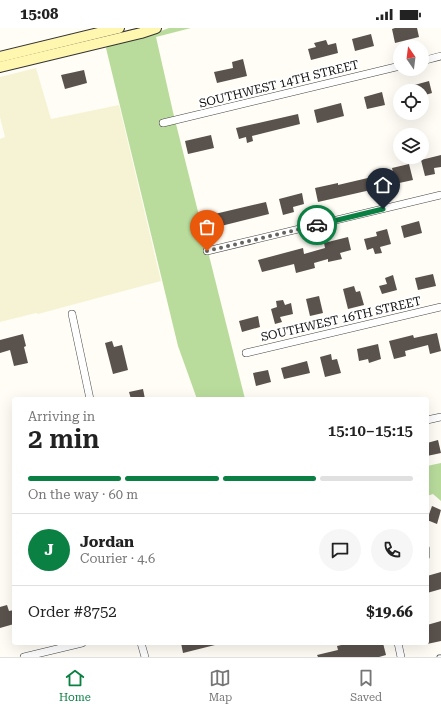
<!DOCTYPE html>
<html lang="en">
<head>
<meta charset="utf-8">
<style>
  body { margin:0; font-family:"Roboto Serif",serif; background:#f6f6f6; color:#222; height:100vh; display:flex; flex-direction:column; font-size:15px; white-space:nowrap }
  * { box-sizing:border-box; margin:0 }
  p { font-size:13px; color:#767676 }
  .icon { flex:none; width:22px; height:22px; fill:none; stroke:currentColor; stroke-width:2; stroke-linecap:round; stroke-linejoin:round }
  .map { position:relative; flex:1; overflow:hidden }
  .panel { position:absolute; left:12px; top:369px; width:417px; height:248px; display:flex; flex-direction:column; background:#fff; border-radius:4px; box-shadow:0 4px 16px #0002 }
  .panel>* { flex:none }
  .needle { width:26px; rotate:346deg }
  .fabs { position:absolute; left:393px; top:12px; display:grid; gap:8px }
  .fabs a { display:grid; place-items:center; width:36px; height:36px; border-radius:50%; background:#fff; box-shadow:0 4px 16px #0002; font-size:20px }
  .pin { position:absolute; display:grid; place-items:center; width:34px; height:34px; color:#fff; margin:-41px -17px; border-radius:50% 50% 50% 0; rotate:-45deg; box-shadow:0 0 4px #0007 }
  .pin .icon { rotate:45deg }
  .courier { position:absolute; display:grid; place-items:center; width:40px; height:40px; margin:-20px; border:3px solid #0b8043; border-radius:50%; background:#fff; color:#222; box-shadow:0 1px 5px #0007 }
  .summary em { font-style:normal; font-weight:600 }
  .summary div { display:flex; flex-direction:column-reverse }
  .summary { display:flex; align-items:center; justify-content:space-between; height:68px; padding:0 16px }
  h1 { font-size:26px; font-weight:600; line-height:30px }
  .bar { display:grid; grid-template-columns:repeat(4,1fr); gap:6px 4px; align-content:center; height:48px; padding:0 16px }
  .bar i { height:5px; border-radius:3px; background:#e0e0e0 }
  .bar .current { background:#0b8043 }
  .bar p { grid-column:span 4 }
  .line { display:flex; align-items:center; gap:10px; padding:0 16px; border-top:1px solid #e0e0e0 }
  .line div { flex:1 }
  .round { display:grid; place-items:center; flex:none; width:42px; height:42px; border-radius:21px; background:#f6f6f6 }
  .status { display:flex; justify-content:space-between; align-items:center; height:28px; padding:0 20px; background:#fff; direction:ltr }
  .status svg { height:11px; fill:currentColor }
  .dock { display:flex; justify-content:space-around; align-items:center; height:56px; border-top:1px solid #e0e0e0; background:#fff; font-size:11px; color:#767676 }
  .dock a { display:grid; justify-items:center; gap:2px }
  .dock .current { color:#0b8043 }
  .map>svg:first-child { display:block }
  .farmland { fill:#f6f3d4 }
  .forest { fill:#b9dc9c }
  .building { fill:#5a524d }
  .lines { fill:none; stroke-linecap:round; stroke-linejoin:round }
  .lane-casing { stroke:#444; stroke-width:5 }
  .street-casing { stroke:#444; stroke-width:8 }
  .secondary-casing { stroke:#333; stroke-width:12 }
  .lane { stroke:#fff; stroke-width:3.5 }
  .street { stroke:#fff; stroke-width:7 }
  .secondary { stroke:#fff6b0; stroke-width:10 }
  .done { stroke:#646461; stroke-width:4; stroke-dasharray:0 7.2 }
  .route { stroke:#0b8043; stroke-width:5 }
  .labels { text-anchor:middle; stroke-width:4; stroke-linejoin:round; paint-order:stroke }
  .street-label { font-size:12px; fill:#111; stroke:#fff }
</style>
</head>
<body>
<div class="status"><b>15:08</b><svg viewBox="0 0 49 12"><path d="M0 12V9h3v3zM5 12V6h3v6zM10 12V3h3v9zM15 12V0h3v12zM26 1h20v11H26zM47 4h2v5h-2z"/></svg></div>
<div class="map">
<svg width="441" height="629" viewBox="0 0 441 629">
  <rect width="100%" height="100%" fill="#fffdf5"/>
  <polygon class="farmland" points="36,40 51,91 119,77 161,253 38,286 36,285 0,294 0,111 5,109 0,89 0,49"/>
  <g class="forest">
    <polygon points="169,0 191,0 156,9 173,84 245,371 197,371 178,318 106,20 109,17 143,10"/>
    <polygon points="441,435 441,473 433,466 427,468 427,438"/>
  </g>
  <g class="building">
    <polygon points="395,0 417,0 419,9 395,15 392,1"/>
    <polygon points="371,6 374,18 355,23 352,11"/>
    <polygon points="326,12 328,17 336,15 338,25 311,32 308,21 316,19 314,15"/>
    <polygon points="243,31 247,48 217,55 214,44 233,40 232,34"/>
    <polygon points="84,42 87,55 65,61 61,47"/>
    <polygon points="429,53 432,65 422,68 422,63 400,63 400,61"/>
    <polygon points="382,64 385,77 367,81 364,69"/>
    <polygon points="341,75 344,88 317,95 314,82"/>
    <polygon points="298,86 300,96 252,108 253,113 247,115 246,109 239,111 236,100"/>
    <polygon points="211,107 214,120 188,126 185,113"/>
    <polygon points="441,127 441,139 434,140 435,146 425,148 421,132"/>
    <polygon points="409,136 413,152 390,157 387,145 393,144 392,140"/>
    <polygon points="372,149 375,161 318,174 315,160 338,155 338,157"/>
    <polygon points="302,165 304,176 293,179 294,184 283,187 279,171"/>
    <polygon points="266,174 269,186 205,202 202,189"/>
    <polygon points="419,193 422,205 404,210 401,198"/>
    <polygon points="387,201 391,216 380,219 382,225 375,226 373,220 367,222 364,211 377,208 376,204"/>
    <polygon points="348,209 351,222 340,225 342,231 328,234 328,231 314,235 315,240 296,245 294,236 262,244 258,232 303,220 304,226 325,220 324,215"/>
    <polygon points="433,246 436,258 418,262 415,250"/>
    <polygon points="393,247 397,262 382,266 379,258 387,256 385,250"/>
    <polygon points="354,258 356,264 360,263 364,277 348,281 343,261"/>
    <polygon points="319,268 323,285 310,288 306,271"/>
    <polygon points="283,272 285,277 291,275 293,286 280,289 282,294 275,296 271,281 277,279 276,273"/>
    <polygon points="258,288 260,299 242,304 239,293"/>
    <polygon points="437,305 441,323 430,326 428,317 405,323 406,328 394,331 389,313 413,307 414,310"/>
    <polygon points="23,306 26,318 24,319 28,335 14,338 10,322 0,325 0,312"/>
    <polygon points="112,313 114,319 122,317 128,342 113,346 105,315"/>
    <polygon points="378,316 381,331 369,335 368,331 359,333 357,321"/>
    <polygon points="331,326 332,332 337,331 341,345 325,349 320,329"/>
    <polygon points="307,333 310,345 284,351 281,340"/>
    <polygon points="268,342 271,354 256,358 253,345"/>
    <polygon points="143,361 145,371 131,371 129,364"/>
    <polygon points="438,412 441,425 427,428 427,415"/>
    <polygon points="432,478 441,482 437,496 427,492"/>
    <polygon points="441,544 441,561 427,565 427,548"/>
    <polygon points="7,577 9,583 14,582 14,596 0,600 0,579"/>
    <polygon points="441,593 441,613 427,616 427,597"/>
    <polygon points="181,615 214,615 215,617 183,625"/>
    <polygon points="350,615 350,616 357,615 383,615 386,627 379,629 318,629 317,627 338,622 337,618"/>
  </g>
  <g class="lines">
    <g class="lane-casing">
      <g id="lane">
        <polyline points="427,520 427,529"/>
        <polyline points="439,629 441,629"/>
      </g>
    </g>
    <g class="street-casing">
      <g id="street">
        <polyline points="422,33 441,28"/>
        <polyline points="163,95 400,38"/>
        <polyline points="207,223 441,167"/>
        <polyline points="72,286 90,371"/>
        <polyline points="246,325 441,279"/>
        <polyline points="427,392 441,389"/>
        <polyline points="141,615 145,629"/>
        <polyline points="398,615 401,629"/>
        <polyline points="24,629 82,615"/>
      </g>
    </g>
    <g class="secondary-casing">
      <g id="secondary">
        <polyline points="0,29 119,0"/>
        <polyline points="0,39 141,5 156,0"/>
      </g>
    </g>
    <use href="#lane" class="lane"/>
    <use href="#street" class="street"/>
    <use href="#secondary" class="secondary"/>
  </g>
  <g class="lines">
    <polyline class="done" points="207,223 317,197"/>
    <polyline class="route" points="317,197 383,181"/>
  </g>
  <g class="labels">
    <g class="street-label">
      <text transform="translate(279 56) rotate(-14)" y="4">SOUTHWEST 14TH STREET</text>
      <text transform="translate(341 291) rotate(-13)" y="4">SOUTHWEST 16TH STREET</text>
    </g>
  </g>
</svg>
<div class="fabs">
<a><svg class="needle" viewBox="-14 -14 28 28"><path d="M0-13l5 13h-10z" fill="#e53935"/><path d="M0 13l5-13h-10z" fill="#767676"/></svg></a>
<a><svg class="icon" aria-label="locate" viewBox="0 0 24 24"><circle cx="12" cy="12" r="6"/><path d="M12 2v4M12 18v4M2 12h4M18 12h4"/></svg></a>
<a><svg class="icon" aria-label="layers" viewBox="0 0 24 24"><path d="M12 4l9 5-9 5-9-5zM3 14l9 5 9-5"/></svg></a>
</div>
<div class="pin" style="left:207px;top:223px;background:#ea580c"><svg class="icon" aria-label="bag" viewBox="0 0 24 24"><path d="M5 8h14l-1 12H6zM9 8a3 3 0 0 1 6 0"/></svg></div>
<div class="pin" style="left:383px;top:181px;background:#1f2937"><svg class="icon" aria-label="home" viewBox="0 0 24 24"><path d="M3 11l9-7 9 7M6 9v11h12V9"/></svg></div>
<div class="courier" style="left:317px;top:197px"><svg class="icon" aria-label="car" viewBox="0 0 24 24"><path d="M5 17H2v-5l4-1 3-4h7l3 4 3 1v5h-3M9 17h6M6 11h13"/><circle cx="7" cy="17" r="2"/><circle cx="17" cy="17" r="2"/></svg></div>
<section class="panel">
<div class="summary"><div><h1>2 min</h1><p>Arriving in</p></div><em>15:10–15:15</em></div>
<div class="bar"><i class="current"></i><i class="current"></i><i class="current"></i><i></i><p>On the way · 60 m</p></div>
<div class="line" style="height:72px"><b class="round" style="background:#0b8043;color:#fff">J</b><div><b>Jordan</b><p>Courier · 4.6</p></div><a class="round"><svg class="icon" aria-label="chat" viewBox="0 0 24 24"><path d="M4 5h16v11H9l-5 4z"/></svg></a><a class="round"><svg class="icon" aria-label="phone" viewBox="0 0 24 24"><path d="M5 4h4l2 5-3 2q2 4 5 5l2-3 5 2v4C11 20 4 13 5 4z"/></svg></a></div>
<div class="line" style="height:52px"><div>Order #8752</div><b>$19.66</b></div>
</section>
</div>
<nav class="dock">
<a class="current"><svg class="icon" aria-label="home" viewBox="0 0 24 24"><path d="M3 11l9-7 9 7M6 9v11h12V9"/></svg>Home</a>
<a><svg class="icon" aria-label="map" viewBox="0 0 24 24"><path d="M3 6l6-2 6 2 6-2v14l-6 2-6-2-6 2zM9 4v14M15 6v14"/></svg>Map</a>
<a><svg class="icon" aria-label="saved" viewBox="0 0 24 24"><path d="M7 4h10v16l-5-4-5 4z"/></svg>Saved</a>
</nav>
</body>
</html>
